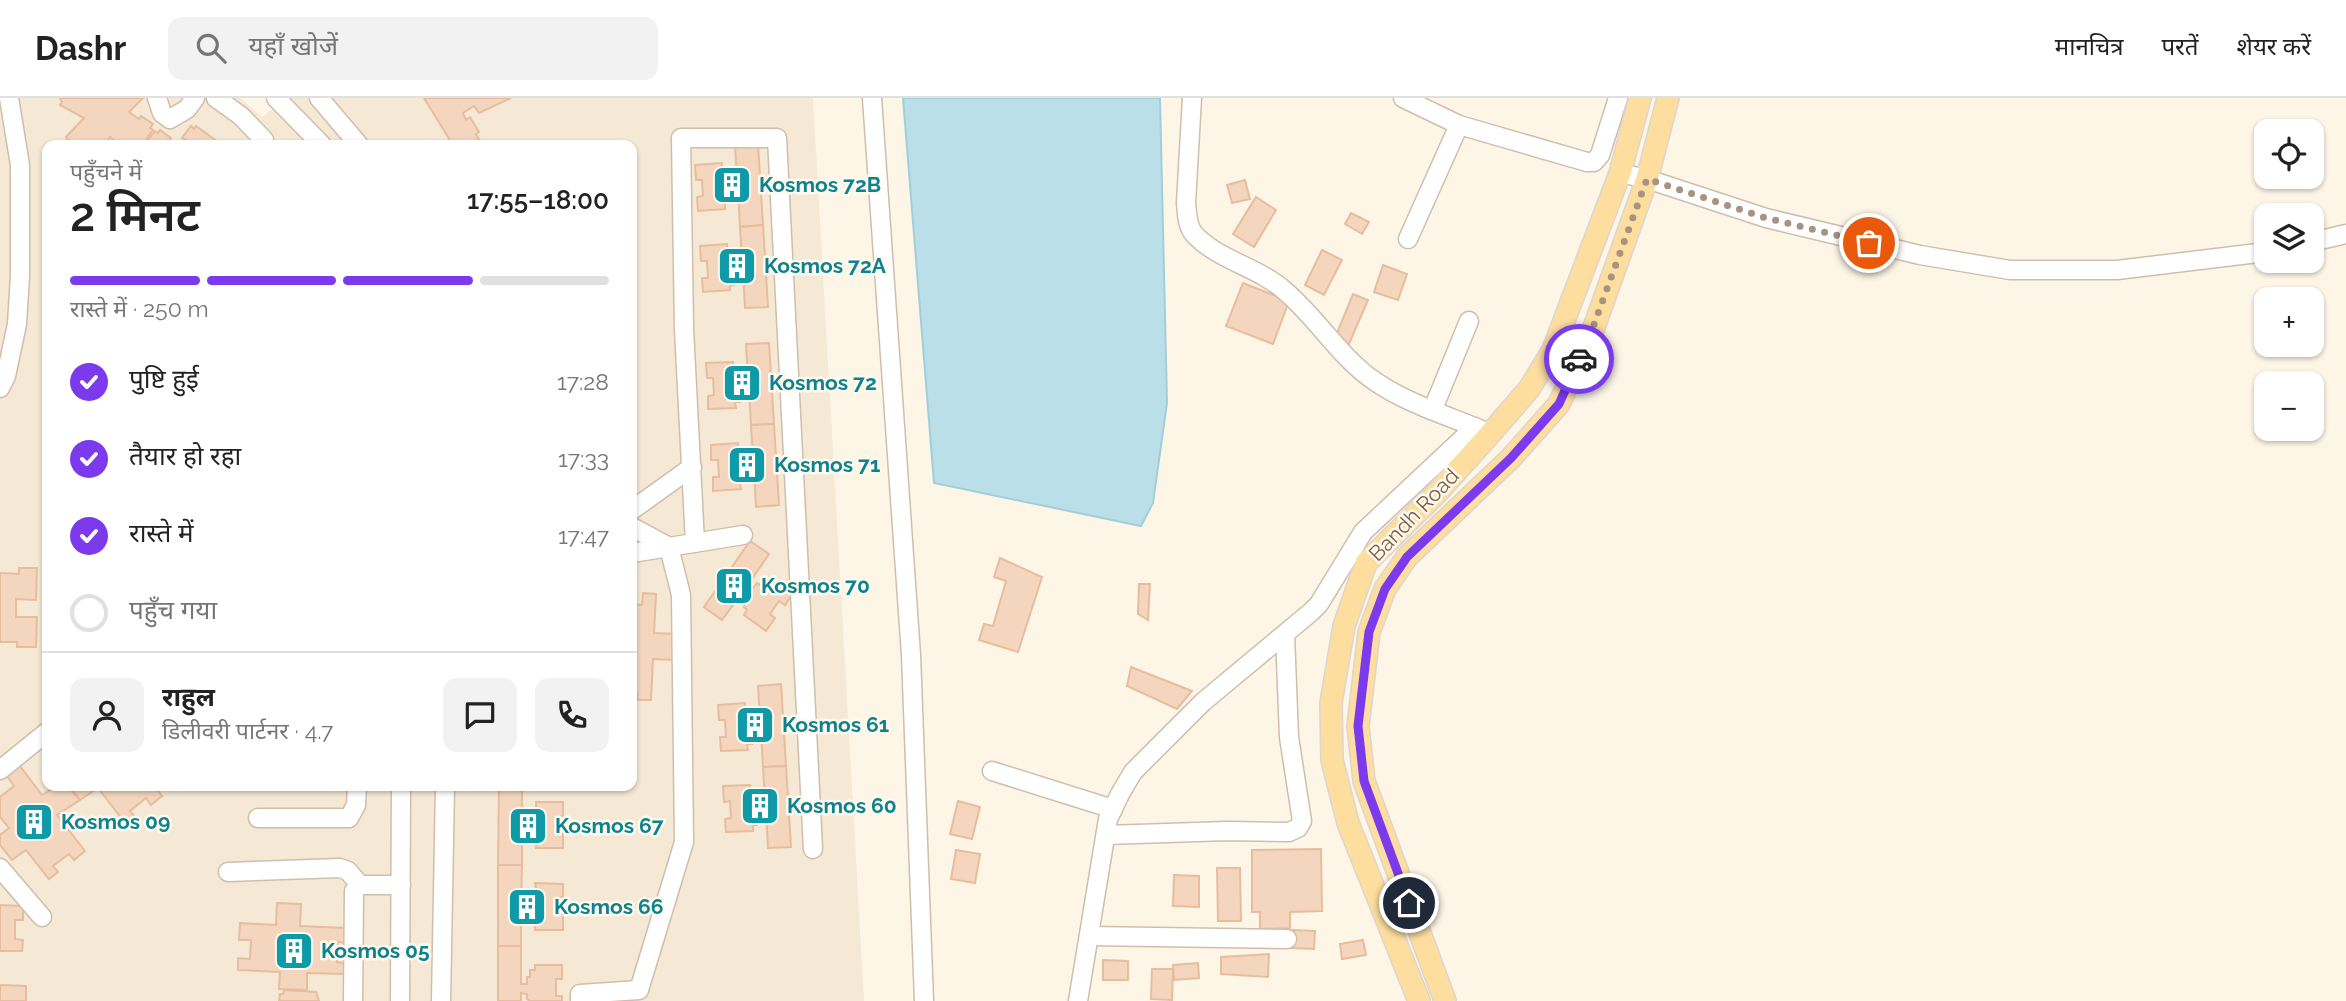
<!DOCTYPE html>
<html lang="hi">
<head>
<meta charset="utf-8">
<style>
  body { margin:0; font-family:Raleway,"Noto Sans Devanagari",sans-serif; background:#f2f2f2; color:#222; height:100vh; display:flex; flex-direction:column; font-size:26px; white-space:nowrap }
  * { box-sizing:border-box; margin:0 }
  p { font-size:23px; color:#767676 }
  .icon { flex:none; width:38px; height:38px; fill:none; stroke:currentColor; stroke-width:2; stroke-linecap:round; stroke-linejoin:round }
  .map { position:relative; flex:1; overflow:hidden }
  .side { position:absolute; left:42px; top:42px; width:595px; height:651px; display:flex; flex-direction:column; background:#fff; border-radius:14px; box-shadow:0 2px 5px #0004 }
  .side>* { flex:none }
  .tools { position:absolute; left:2254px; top:21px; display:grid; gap:14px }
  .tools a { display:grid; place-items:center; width:70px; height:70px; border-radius:14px; background:#fff; box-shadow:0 2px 5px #0004; font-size:35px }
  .pin { position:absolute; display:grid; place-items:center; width:60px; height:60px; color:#fff; margin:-30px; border:4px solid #fff; border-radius:50%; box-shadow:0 2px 7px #0007 }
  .courier { position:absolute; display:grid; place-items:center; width:70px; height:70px; margin:-35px; border:5px solid #7c3aed; border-radius:50%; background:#fff; color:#222; box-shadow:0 2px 9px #0007 }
  .head em { font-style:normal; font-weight:600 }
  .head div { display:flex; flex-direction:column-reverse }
  .head { display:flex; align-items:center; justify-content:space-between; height:119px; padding:0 28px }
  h1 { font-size:46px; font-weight:600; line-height:52px }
  .bar { display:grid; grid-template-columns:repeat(4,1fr); gap:10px 7px; align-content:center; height:84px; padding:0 28px }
  .bar i { height:9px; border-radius:5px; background:#e0e0e0 }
  .bar .current { background:#7c3aed }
  .bar p { grid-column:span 4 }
  .line { display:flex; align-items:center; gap:18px; padding:0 28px; border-top:2px solid #e0e0e0 }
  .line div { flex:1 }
  .round { display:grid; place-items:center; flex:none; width:74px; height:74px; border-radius:14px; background:#f2f2f2 }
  ol { padding:0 28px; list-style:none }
  li { display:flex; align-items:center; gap:21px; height:77px }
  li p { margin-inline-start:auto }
  li .icon { padding:7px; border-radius:50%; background:#7c3aed; color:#fff; stroke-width:4 }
  li:last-child { color:#767676 }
  li i { width:38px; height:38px; border:4px solid #e0e0e0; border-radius:50% }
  header { display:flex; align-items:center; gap:42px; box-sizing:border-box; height:98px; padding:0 35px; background:#fff; border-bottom:2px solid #e0e0e0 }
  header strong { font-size:33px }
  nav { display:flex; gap:38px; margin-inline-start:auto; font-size:24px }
  .search { width:490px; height:63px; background:#f2f2f2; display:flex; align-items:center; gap:18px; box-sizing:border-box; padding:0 24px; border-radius:14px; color:#767676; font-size:26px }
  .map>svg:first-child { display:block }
  .residential { fill:#f5e8d5; fill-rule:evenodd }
  .water { fill:#badfe8; stroke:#a0cfda; stroke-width:2 }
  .building { fill:#f4d6be; stroke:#e7bd9d; stroke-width:2 }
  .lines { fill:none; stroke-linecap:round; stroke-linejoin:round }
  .minor-casing { stroke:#d0beac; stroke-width:21 }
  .major-casing { stroke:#dcd5d0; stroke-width:24 }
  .minor { stroke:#fff; stroke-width:18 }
  .major { stroke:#fdde9e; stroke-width:21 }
  .done { stroke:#a79381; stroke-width:7; stroke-dasharray:0 12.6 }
  .route { stroke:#7c3aed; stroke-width:9 }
  .labels { text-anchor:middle; stroke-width:5; stroke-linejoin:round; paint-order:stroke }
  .culture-label { font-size:21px; font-weight:bold; fill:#0d838f; stroke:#fff9ee; text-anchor:start }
  .street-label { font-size:21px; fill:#795d4a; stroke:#fff9ee }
</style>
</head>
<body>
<header>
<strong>Dashr</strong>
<div class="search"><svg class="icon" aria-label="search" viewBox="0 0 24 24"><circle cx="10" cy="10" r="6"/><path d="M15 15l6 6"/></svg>यहाँ खोजें</div>
<nav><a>मानचित्र</a><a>परतें</a><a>शेयर करें</a></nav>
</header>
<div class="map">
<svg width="2346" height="903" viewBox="0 0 2346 903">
  <rect width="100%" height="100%" fill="#fdf6e7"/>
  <path class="residential" d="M0,0H240L262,19L287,0H813L864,903H0ZM47,47H632V688H47Z"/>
  <polygon class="water" points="903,0 1160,0 1167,305 1153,405 1141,428 934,385"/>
  <g class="building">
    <polygon points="60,0 143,0 129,14 139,21 141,18 153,26 150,30 153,32 142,47 119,47 110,39 104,47 71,47 66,39 84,20 60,7 62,4"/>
    <polygon points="424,0 511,0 479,15 474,8 463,15 466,22 470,19 479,34 476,36 482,47 453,47"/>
    <polygon points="191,28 194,31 196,28 222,47 182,47 186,42 182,40"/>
    <polygon points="160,32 171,40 169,43 174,47 144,47 155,33 158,35"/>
    <polygon points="758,46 763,127 740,129 738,91 732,92 732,98 729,99 729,105 725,105 725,111 698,113 697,99 703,98 702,82 696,82 695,67 722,65 722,71 727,71 731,82 737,82 735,47"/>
    <polygon points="1245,82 1250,101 1232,105 1227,87"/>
    <polygon points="1256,99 1276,112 1254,149 1233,136"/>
    <polygon points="1351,115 1369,124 1362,136 1345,126"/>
    <polygon points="763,127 768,209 745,210 743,173 737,173 737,180 734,180 734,187 730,187 730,192 703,194 702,180 708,180 707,163 701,163 700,148 727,146 727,153 732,152 736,163 742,163 740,129"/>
    <polygon points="1322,152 1342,162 1324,197 1305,187"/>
    <polygon points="1383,167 1407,176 1398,202 1374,194"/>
    <polygon points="1243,185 1289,203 1273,246 1226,228"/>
    <polygon points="1353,196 1368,202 1349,246 1335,240"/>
    <polygon points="769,245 774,326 751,327 749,290 743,290 743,297 739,297 740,304 735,304 736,310 708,311 708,298 714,297 713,280 707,280 706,265 733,264 733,270 738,270 738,275 742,275 742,281 748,280 746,246"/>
    <polygon points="774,326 779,407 756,409 754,371 747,372 748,378 744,378 745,385 740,385 741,391 713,393 713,379 719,379 718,362 711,362 711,347 738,345 738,351 743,351 747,362 753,362 751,327"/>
    <polygon points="750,443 769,456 748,487 753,490 757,485 760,487 763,482 767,484 770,479 793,495 785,507 779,503 770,516 775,520 766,533 744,517 747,512 744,509 747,498 742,495 722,522 704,509"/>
    <polygon points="1000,460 1042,479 1018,554 979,542 984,526 993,528 1006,483 994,479"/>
    <polygon points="19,470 37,470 36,502 16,501 16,519 37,519 36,549 17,549 17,544 0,544 0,475 19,476"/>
    <polygon points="1139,486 1150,486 1148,522 1138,516"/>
    <polygon points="643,495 656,496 654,535 676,536 675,562 653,561 651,602 637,602 637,594 632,594 632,506 642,507"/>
    <polygon points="1131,569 1192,593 1177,611 1127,588"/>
    <polygon points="781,586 786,668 763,669 761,632 755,632 755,639 752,639 752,646 747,646 748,652 721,653 720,639 726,639 725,622 719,622 718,607 745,605 745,612 750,611 754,622 760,622 758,588"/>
    <polygon points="20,668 42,697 57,688 68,688 80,702 57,717 85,753 74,762 69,756 53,768 58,774 49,781 26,752 12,762 0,747 0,737 9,730 0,719 0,699 14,688 7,678"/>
    <polygon points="786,668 791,749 768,750 766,713 760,713 760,720 757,720 757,727 753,727 753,733 726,734 725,721 731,720 730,703 724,704 723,688 750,687 750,693 755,693 755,698 759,698 759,704 765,703 763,669"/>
    <polygon points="68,688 154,688 162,698 151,707 146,700 130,713 135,719 126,726 98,690 80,702"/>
    <polygon points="499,688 522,688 522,723 528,723 528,716 532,716 532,710 536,710 536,704 563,704 563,718 557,718 557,735 563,735 563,750 536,750 536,744 531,744 531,739 528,738 528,733 522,733 522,767 498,767"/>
    <polygon points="958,703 980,709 972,741 950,736"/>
    <polygon points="1321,751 1322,813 1290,814 1290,830 1260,831 1260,814 1252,814 1252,752"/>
    <polygon points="956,752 980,756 975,785 951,781"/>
    <polygon points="498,767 522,767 521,804 527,804 527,797 531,798 531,791 536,791 535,785 563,786 563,799 556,799 556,816 563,816 563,832 535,832 535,825 531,825 531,820 527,820 527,814 521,814 521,848 498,848"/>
    <polygon points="1217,770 1240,770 1241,823 1218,823"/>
    <polygon points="1174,777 1199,778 1199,809 1173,808"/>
    <polygon points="277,805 301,806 300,828 346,830 346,845 338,844 337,864 345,865 344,876 307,875 307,892 279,891 280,874 238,872 238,860 250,861 251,842 239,842 240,825 276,827"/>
    <polygon points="0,807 23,808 23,822 15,822 15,841 23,842 22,853 0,853"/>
    <polygon points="1293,832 1315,833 1314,851 1292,850"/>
    <polygon points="1363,842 1366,857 1342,861 1340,846"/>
    <polygon points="498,848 521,848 521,886 527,886 527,879 530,879 530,872 535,872 535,867 562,867 562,881 556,881 556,898 562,898 562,903 530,903 527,901 527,896 521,895 521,903 498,903"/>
    <polygon points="1269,856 1268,879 1221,876 1221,859"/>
    <polygon points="1103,862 1128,863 1128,882 1103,882"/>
    <polygon points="1198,865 1199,880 1174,882 1173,867"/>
    <polygon points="1152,871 1173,871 1172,902 1151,901"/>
    <polygon points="0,887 26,888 26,903 0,903"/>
    <polygon points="284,892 316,894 319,903 279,903 280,896 283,896"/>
  </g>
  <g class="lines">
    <g class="minor-casing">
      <g id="minor">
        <polyline points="157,0 162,15 170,21 187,11 195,0"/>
        <polyline points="216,0 241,18 264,42"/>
        <polyline points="276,0 322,47"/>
        <polyline points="319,0 359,47"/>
        <polyline points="872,0 911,557 924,903"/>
        <path d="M1192,0L1186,105C1187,116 1187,128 1194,136C1216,161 1260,170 1285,193C1318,221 1340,260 1376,284C1408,306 1449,318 1484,333"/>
        <polyline points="1403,0 1459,27 1587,64 1594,64 1600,57 1618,0"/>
        <polyline points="1620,75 1647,81 1766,120 1920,157 2010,172 2117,172 2266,154"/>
        <polyline points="1408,141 1459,27"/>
        <polyline points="2312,144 2346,136"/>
        <polyline points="0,290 6,278 17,226 20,178 20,67 9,0"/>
        <polyline points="1433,311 1469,223"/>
        <polyline points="632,412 692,369"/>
        <polyline points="695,445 684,231 681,40 777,40 813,751"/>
        <polyline points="632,455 743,437"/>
        <polyline points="0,672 47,634"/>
        <polyline points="992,673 1113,711"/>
        <polyline points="258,720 349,720 356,707 357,688"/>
        <polyline points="1106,737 1227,733 1289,734 1298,730 1302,723 1289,639 1285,536"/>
        <polyline points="0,770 42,819"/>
        <polyline points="228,774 340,770 348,773 360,787"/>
        <polyline points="1089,838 1287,841"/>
        <polyline points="353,903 354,793 360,787 401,787"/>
        <polyline points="400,903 401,688"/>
        <polyline points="441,903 445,688"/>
        <polyline points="580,903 580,896 639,892 684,744 681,497 669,449 632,429"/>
        <polyline points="1078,903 1108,721 1120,696 1133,674 1203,604 1311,514 1319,506 1363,434 1475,329"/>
      </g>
    </g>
    <g class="major-casing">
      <g id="major">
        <polyline points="1419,903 1348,725 1332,662 1331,605 1344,528 1366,465 1437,395 1490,336 1529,291 1553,252 1620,75 1640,0"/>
        <polyline points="1445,903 1364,683 1358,628 1369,534 1385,491 1407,459 1511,360 1559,306 1593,232 1647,81 1668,0"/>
      </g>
    </g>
    <use href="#minor" class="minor"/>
    <use href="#major" class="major"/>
  </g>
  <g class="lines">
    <polyline class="done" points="1579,261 1592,232 1647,81 1766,120 1869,145"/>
    <polyline class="route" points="1409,805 1364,683 1358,628 1369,534 1385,491 1407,459 1511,360 1559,306 1579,261"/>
  </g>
  <defs>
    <g id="building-square" transform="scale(2.0125)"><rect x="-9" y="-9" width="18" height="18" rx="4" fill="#0f9aa8" stroke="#fff9ee"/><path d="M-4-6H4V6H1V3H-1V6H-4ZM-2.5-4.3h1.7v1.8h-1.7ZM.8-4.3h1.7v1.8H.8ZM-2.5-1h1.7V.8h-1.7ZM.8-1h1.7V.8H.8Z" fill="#fff"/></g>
  </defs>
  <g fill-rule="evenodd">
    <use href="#building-square" x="732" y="87"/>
    <use href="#building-square" x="737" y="168"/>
    <use href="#building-square" x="742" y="285"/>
    <use href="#building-square" x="747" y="367"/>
    <use href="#building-square" x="734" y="488"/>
    <use href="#building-square" x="755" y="627"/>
    <use href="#building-square" x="760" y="708"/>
    <use href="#building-square" x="34" y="724"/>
    <use href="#building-square" x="528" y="728"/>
    <use href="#building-square" x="527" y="809"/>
    <use href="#building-square" x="294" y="853"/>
  </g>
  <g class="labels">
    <g class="culture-label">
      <text x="759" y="94">Kosmos 72B</text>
      <text x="764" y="175">Kosmos 72A</text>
      <text x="769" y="292">Kosmos 72</text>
      <text x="774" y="374">Kosmos 71</text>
      <text x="761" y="495">Kosmos 70</text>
      <text x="782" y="634">Kosmos 61</text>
      <text x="787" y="715">Kosmos 60</text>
      <text x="61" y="731">Kosmos 09</text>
      <text x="555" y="735">Kosmos 67</text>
      <text x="554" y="816">Kosmos 66</text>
      <text x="321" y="860">Kosmos 05</text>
    </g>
    <g class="street-label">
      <text transform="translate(1414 417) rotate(-46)" y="7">Bandh Road</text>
    </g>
  </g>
</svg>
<div class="tools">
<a><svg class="icon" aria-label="locate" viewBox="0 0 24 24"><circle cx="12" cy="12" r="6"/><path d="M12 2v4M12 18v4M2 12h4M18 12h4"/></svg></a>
<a><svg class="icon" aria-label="layers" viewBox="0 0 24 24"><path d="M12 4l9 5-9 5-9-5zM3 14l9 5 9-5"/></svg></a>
<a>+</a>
<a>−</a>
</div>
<div class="pin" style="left:1869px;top:145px;background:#ea580c"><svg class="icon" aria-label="bag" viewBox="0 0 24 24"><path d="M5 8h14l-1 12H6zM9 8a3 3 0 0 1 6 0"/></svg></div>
<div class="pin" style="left:1409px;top:805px;background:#1f2937"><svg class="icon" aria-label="home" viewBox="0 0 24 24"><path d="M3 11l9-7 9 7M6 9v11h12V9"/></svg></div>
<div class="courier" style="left:1579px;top:261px"><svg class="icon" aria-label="car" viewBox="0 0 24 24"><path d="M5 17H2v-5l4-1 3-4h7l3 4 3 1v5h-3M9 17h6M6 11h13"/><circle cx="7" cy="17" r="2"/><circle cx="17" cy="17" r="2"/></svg></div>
<section class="side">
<div class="head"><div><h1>2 मिनट</h1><p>पहुँचने में</p></div><em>17:55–18:00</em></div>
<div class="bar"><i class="current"></i><i class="current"></i><i class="current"></i><i></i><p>रास्ते में · 250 m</p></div>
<ol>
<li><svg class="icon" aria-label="check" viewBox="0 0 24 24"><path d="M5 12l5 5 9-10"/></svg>पुष्टि हुई<p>17:28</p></li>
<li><svg class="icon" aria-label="check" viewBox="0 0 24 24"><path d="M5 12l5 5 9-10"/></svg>तैयार हो रहा<p>17:33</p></li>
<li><svg class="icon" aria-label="check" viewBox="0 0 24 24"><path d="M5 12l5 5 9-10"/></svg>रास्ते में<p>17:47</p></li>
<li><i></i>पहुँच गया</li>
</ol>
<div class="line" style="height:126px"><a class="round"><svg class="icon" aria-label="person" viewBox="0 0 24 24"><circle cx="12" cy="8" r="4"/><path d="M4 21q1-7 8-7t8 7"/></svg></a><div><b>राहुल</b><p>डिलीवरी पार्टनर · 4.7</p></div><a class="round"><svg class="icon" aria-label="chat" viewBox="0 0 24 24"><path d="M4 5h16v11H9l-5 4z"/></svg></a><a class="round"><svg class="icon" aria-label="phone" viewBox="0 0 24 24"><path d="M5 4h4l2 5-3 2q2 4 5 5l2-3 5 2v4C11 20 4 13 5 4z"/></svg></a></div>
</section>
</div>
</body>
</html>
